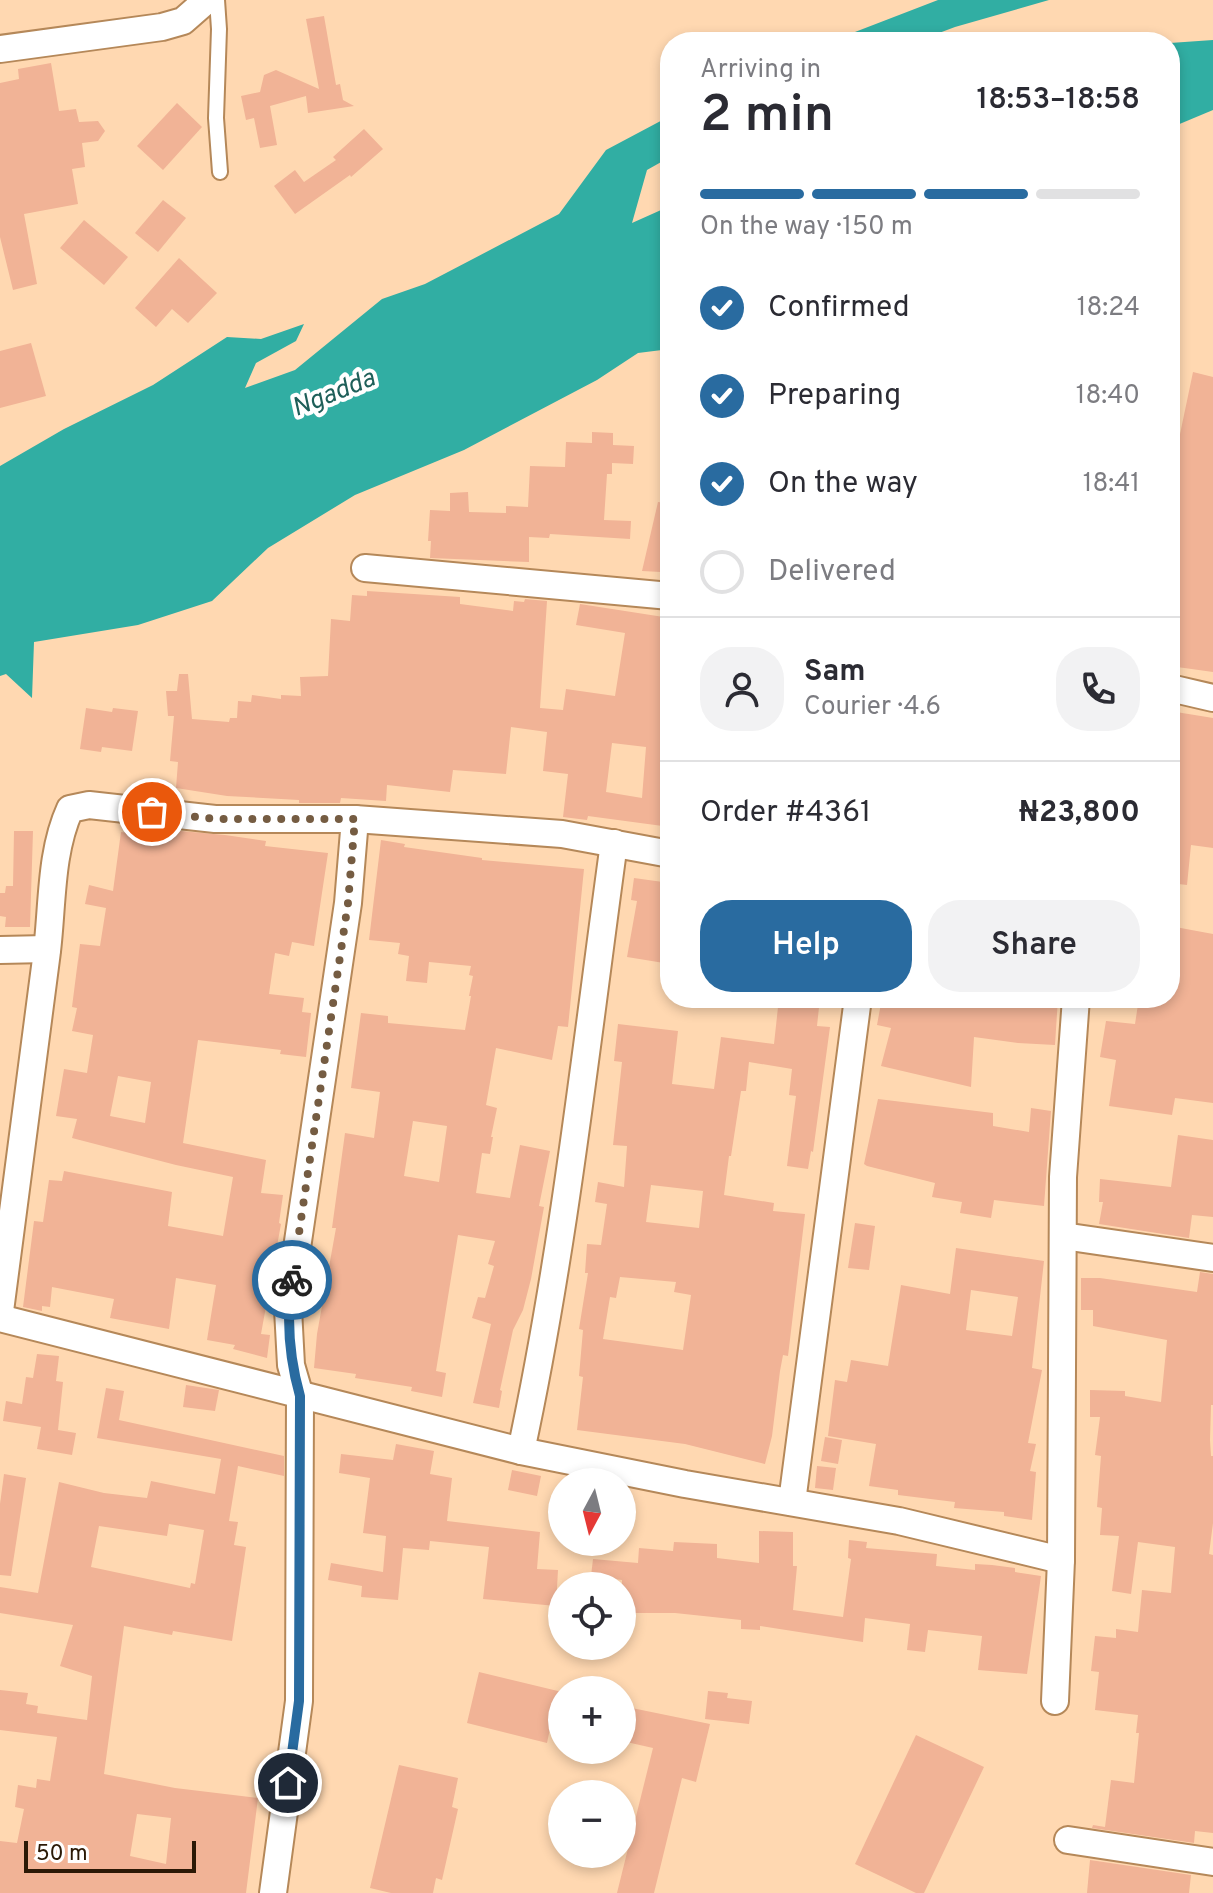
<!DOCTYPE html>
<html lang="en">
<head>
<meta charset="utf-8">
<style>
  body { margin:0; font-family:Overpass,sans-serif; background:#f2f2f3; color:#2b2b33; height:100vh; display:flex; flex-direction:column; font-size:30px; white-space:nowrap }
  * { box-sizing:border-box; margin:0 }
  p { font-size:26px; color:#7c7c81 }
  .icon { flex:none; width:44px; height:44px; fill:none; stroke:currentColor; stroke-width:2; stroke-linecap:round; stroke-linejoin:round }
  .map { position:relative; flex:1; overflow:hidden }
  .details { position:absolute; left:660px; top:32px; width:520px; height:976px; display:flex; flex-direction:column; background:#fff; border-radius:32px; box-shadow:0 4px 12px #0003 }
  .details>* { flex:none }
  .needle { width:52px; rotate:187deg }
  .controls { position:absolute; left:548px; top:1468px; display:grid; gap:16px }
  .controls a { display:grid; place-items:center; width:88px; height:88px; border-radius:50%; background:#fff; box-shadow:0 4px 12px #0003; font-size:40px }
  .scale { position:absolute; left:24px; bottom:20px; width:172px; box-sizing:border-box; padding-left:8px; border:4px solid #2b1906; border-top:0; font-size:22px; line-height:28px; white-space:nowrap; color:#2b1906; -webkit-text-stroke:6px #fff; paint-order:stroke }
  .pin { position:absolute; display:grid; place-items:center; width:68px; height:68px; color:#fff; margin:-34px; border:4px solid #fff; border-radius:50%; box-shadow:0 2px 8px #0007 }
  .courier { position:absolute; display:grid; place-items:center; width:80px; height:80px; margin:-40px; border:6px solid #296ba0; border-radius:50%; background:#fff; color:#222; box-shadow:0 2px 10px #0007 }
  .summary em { font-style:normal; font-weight:600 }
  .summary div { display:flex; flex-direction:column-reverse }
  .summary { display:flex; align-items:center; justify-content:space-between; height:136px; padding:0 40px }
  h1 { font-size:52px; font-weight:600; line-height:60px }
  .bar { display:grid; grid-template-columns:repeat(4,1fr); gap:12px 8px; align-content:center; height:96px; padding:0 40px }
  .bar i { height:10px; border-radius:6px; background:#e1e1e2 }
  .bar .on { background:#296ba0 }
  .bar p { grid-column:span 4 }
  .line { display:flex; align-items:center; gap:20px; padding:0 40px; border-top:2px solid #e1e1e2 }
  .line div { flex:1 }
  .round { display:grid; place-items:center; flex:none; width:84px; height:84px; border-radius:32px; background:#f2f2f3 }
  ol { padding:0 40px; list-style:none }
  li { display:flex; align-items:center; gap:24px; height:88px }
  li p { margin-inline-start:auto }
  li .icon { padding:8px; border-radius:50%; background:#296ba0; color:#fff; stroke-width:4 }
  li:last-child { color:#7c7c81 }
  li i { width:44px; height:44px; border:4px solid #e1e1e2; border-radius:50% }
  .cta { display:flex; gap:16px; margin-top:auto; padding:16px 40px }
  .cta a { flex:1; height:92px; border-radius:32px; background:#296ba0; color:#fff; font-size:32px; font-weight:600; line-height:92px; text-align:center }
  .cta a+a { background:#f2f2f3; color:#2b2b33 }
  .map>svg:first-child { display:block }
  .water { fill:#31aea3 }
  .building { fill:#f1b396; fill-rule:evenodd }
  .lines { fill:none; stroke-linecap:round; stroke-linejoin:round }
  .service-casing { stroke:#b58859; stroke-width:18 }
  .minor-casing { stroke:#b58859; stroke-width:30 }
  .service { stroke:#fff; stroke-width:14 }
  .minor { stroke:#fff; stroke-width:26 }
  .done { stroke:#755c42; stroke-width:8; stroke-dasharray:0 14.4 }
  .route { stroke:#296ba0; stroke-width:10 }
  .labels { text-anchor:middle; stroke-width:8; stroke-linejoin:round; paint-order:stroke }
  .water-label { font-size:26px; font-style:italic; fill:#1e5f59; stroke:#fff }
</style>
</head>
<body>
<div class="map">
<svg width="1213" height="1893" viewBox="0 0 1213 1893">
  <rect width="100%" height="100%" fill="#ffd8b1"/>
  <g class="water">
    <polygon points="938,0 1049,0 955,27 915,42 829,42"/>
    <polygon points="1213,40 1213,110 1170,128 1170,43"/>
    <polygon points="670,116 670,157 647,170 632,223 670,206 670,349 638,353 597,380 464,450 355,495 268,548 212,601 138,625 34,642 32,698 6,674 0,676 0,466 64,429 153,385 227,337 261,339 304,324 296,341 256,363 245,388 295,370 382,299 425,284 559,214 606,150"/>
  </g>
  <g class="building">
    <polygon points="324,16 336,85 340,84 343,100 354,106 308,113 306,96 270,106 277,145 260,148 254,118 246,120 241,96 260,92 264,75 276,70 319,89 306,19"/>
    <polygon points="51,63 59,111 76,109 79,122 98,121 105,131 98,141 82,143 85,167 72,169 78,204 24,214 37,284 13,290 0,237 0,83 19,79 18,69"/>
    <polygon points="177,103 202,127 163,170 137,146"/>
    <polygon points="364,129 383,149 351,177 350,175 295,214 274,186 295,170 304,182 336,160 333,157"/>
    <polygon points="163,200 186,218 158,252 135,233"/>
    <polygon points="84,220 128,257 104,285 60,248"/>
    <polygon points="179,258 217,293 188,323 172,309 156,327 135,308"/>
    <polygon points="31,343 46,396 0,408 0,351"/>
    <polygon points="1193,372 1213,377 1213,672 1170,666 1170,603 1180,561 1170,560 1170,482"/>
    <polygon points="592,432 613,433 613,445 634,446 633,464 612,463 612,474 607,474 604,520 631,521 630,539 550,534 549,538 529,537 529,562 430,558 431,541 428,541 430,510 450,511 450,493 468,492 469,512 506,513 506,506 528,507 530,466 565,467 566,442 592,443"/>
    <polygon points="658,502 667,503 665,558 662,557 661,572 642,571"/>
    <path d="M367,591L460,597V604L513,611L514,601L524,602L525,599L547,601L540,708L563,710L566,689L615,696L625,633L576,625L580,604L670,618V638L661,699H667L666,707L670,708V827L588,816L587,820L563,817L568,774L543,771L547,732L511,727L506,774L453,770L450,792L387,785L386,801L341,798L340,803H299V800L227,796L176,788L178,762L170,761L174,716H168L166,691H177L179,674H188L192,719L229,722L230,718H237L238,701L251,702L252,695L281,699V695L301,696L300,677L328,676L331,619L350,621L352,595L367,596ZM612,743L646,747L642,798L606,792Z"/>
    <polygon points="86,708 112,712 113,708 138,711 132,751 102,747 101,752 80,749"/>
    <polygon points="1170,711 1213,718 1213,848 1191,845 1187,885 1170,883"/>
    <path d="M159,829L225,835L266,841L265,846L328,853L314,946L292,942L289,956L275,953L269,994L304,998L302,1012L311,1013L306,1057L280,1054L281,1050L198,1040L183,1143L266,1160L261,1193L283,1195L279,1223L281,1224L261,1334L270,1335L267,1358L233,1349L235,1345L207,1340L216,1285L176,1278L169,1329L110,1318L114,1299L52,1287L50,1307L42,1306V1311L23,1307L34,1221L43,1222L49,1180L62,1181L64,1171L172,1192L168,1226L223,1236L233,1177L176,1165L72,1138L77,1119L56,1116L64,1069L87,1073L93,1035L72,1031L77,1008L72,1007L80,944L100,946L106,908L85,904L89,885L113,891L121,832L158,837ZM118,1076L151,1082L145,1123L110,1116Z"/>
    <polygon points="14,831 33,831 30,927 5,927 6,917 0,916 0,893 5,893 6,886 13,886"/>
    <path d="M381,840L405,844L404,847L482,858V860L584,869L568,1027L558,1026L552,1060L496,1048L486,1105L497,1108L491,1137H493L490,1154L482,1153L476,1193L510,1198L520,1145L550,1151L539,1206L544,1207L531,1279L523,1310L513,1330L500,1390L502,1391L499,1408L473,1403L491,1324L472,1318L478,1297L485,1298L494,1266L488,1264L495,1241L458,1235L436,1371L446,1373L442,1397L411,1391L412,1387L355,1378L356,1374L314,1368L317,1334L336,1228H332L345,1133L374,1138L380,1092L351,1088L361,1013L388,1016V1023L465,1030L471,996H469L473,976L469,975L471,966L429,962L427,983L406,981L409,956L398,954L400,943L369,940ZM413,1121L447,1126L439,1182L404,1176Z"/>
    <polygon points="634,878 670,883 666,926 670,927 664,963 627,957 637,901 631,900"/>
    <polygon points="1170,926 1213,934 1213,1103 1175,1098 1172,1115 1109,1106 1116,1060 1100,1057 1106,1021 1135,1024 1139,998 1170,998"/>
    <path d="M779,998H820L817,1026L830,1027L813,1152L811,1151L808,1169L787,1166L796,1096L789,1095L792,1069L749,1062L746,1091H741L731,1156H729L724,1195L774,1203L773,1211L805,1214L788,1356L783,1355L780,1371L772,1436L765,1464L685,1444L577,1430L583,1377L579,1376L583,1330L579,1329L588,1273H585L587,1244L601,1245L607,1204L595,1202L598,1182L624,1187L627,1146L613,1145L622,1062L614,1061L618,1024L678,1031L672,1084L714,1089L721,1037L774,1044ZM651,1185L703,1191L699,1228L646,1222ZM620,1277L676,1282L674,1292L691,1295L683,1350L603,1339L610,1297L616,1298Z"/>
    <polygon points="882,998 1058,998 1055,1045 1018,1043 974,1037 971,1087 881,1066 891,1028 877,1025"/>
    <polygon points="878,1099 993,1113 993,1126 1029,1132 1031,1108 1051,1111 1044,1206 994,1200 991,1218 960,1213 962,1202 932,1197 935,1183 867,1166 864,1164"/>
    <polygon points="1178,1135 1213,1140 1213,1217 1192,1215 1189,1238 1099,1224 1103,1202 1099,1202 1100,1179 1171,1187"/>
    <polygon points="855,1223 875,1226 869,1270 848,1268"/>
    <path d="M956,1248L1044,1261L1032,1368L1042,1370L1028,1443L1036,1444L1030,1471L1036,1472L1032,1520L1004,1516V1512L954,1508L955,1502L898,1495V1490L869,1486L876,1444L828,1436L835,1380L847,1382L851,1360L888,1366L901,1285L950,1294ZM971,1290L1018,1297L1012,1336L966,1330Z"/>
    <polygon points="1200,1272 1213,1274 1213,1405 1211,1405 1210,1440 1211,1456 1213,1456 1213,1523 1209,1554 1213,1555 1213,1833 1195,1831 1194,1843 1092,1828 1093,1825 1105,1827 1111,1780 1134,1783 1139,1733 1136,1733 1138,1715 1095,1710 1099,1672 1091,1671 1095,1636 1116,1638 1116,1629 1138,1632 1142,1590 1171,1593 1175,1547 1138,1542 1131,1594 1112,1591 1119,1536 1100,1535 1102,1508 1097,1507 1101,1456 1095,1455 1100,1417 1090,1417 1090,1390 1125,1391 1125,1396 1161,1402 1167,1340 1093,1326 1093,1310 1081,1310 1081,1278 1100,1278 1197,1292"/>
    <polygon points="37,1354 59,1356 56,1381 63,1382 58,1430 76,1433 72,1455 37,1449 41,1427 3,1421 6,1401 22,1404 26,1377 33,1378"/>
    <polygon points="186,1385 219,1390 215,1411 183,1407"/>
    <path d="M106,1388L124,1391L119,1420L284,1456V1476L238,1466L229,1521L238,1522L234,1545L246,1547L232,1641L173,1631L172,1635L124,1626L104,1774L175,1788L258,1798L246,1893H0V1841L17,1843L24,1809L15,1807L18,1785L36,1788L37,1779L50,1781L57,1737L0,1730V1690L28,1693L26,1704L38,1706L37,1713L87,1720L92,1676L60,1666L73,1625L0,1613V1587L38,1593L59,1482L104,1493L147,1498L151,1481L215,1494L221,1459L97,1438ZM169,1524L204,1530L195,1584L191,1583L190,1588L91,1567L99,1526L167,1536ZM137,1814L171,1818L166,1864L130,1856Z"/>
    <polygon points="825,1437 842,1440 838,1464 821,1461"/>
    <polygon points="396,1444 434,1451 430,1474 452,1478 447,1521 540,1532 537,1569 558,1570 556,1606 483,1599 489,1547 430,1541 429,1550 403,1548 398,1600 361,1597 362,1586 328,1580 331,1563 383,1572 386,1536 363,1533 370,1478 339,1473 341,1454 393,1460"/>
    <polygon points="817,1466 836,1468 833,1490 815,1488"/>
    <polygon points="512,1470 541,1476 537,1496 508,1490"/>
    <polygon points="4,1474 26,1478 11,1576 0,1575 0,1504"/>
    <polygon points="759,1531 793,1532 793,1566 797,1566 793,1610 843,1617 851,1559 848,1558 849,1540 867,1542 866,1548 937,1554 936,1566 975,1570 975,1564 992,1565 1015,1568 1015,1572 1041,1576 1027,1674 978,1670 982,1636 928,1630 925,1652 907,1650 910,1624 865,1618 863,1642 760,1626 760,1630 741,1629 741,1620 675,1613 622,1613 622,1580 591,1576 593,1559 638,1563 639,1548 673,1551 674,1542 717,1544 717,1558 759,1563"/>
    <polygon points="479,1672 562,1692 562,1726 551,1724 547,1743 467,1723"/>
    <polygon points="708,1691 728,1693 727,1698 752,1701 749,1724 705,1719"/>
    <polygon points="622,1706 710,1724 696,1782 682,1778 654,1893 617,1893 653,1748 622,1741"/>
    <polygon points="916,1735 984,1767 924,1893 916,1893 855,1864"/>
    <polygon points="399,1765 458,1778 452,1807 458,1809 442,1880 436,1878 433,1893 391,1893 370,1888"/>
    <polygon points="1090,1860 1191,1875 1189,1893 1087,1893"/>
  </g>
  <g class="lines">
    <g class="service-casing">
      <polyline id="service" points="217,0 219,29 216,118 220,172"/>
    </g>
    <g class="minor-casing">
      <g id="minor">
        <polyline points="0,49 162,27 183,21 207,0"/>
        <polyline points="365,568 670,596"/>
        <polyline points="1170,688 1213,698"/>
        <polyline points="0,950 47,949"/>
        <polyline points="1063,1236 1213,1258"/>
        <path d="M0,1311C15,1193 31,1076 46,959C53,910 49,855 70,809L89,805L215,819H355L562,834L670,854"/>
        <polyline points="0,1318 521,1451 685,1484 899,1521 1061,1560"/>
        <path d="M521,1451C564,1251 586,1046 614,843"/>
        <polyline points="792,1502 858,998"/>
        <polyline points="1055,1701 1061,1560 1063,1177 1076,998"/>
        <polyline points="1068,1840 1213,1862"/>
        <polyline points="273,1893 299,1701 300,1396 291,1365 288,1309 348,903 355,819"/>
      </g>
    </g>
    <use href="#service" class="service"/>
    <use href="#minor" class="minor"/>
  </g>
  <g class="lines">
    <polyline class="done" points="152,812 215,819 355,819 348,903 292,1280"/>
    <path class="route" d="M288,1783L299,1701L300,1396C289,1357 286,1320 292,1280"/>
  </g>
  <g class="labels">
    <g class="water-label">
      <text transform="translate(333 392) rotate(-22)" y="9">Ngadda</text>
    </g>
  </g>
</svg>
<div class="controls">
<a><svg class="needle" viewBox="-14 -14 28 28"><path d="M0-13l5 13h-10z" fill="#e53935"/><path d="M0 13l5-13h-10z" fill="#7c7c81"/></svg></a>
<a><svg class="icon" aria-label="locate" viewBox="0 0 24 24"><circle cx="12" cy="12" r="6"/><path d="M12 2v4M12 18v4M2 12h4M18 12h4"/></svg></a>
<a>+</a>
<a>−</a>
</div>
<div class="scale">50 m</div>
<div class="pin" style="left:152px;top:812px;background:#ea580c"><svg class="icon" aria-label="bag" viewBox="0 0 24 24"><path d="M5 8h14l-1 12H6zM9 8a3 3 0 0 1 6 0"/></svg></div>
<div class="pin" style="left:288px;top:1783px;background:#1f2937"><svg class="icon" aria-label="home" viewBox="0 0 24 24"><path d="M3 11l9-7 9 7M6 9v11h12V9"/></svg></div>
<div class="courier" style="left:292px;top:1280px"><svg class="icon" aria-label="bike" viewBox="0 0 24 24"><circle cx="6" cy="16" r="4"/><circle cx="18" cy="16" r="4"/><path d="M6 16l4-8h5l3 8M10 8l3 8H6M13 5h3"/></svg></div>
<section class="details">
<div class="summary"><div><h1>2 min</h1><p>Arriving in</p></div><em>18:53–18:58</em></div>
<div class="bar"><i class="on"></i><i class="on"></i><i class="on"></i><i></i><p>On the way · 150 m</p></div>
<ol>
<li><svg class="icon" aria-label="check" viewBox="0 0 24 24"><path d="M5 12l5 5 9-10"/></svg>Confirmed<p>18:24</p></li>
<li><svg class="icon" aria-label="check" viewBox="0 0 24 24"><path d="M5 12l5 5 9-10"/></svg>Preparing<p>18:40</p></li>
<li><svg class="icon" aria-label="check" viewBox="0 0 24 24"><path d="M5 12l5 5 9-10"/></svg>On the way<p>18:41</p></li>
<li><i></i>Delivered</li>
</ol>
<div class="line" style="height:144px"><a class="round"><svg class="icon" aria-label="person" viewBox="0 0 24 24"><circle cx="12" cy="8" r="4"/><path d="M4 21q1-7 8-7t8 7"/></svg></a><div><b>Sam</b><p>Courier · 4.6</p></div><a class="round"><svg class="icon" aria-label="phone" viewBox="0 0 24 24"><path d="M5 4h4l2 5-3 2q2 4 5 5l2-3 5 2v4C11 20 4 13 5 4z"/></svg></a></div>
<div class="line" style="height:104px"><div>Order #4361</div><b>₦23,800</b></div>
<div class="cta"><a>Help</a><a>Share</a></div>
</section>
</div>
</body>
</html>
